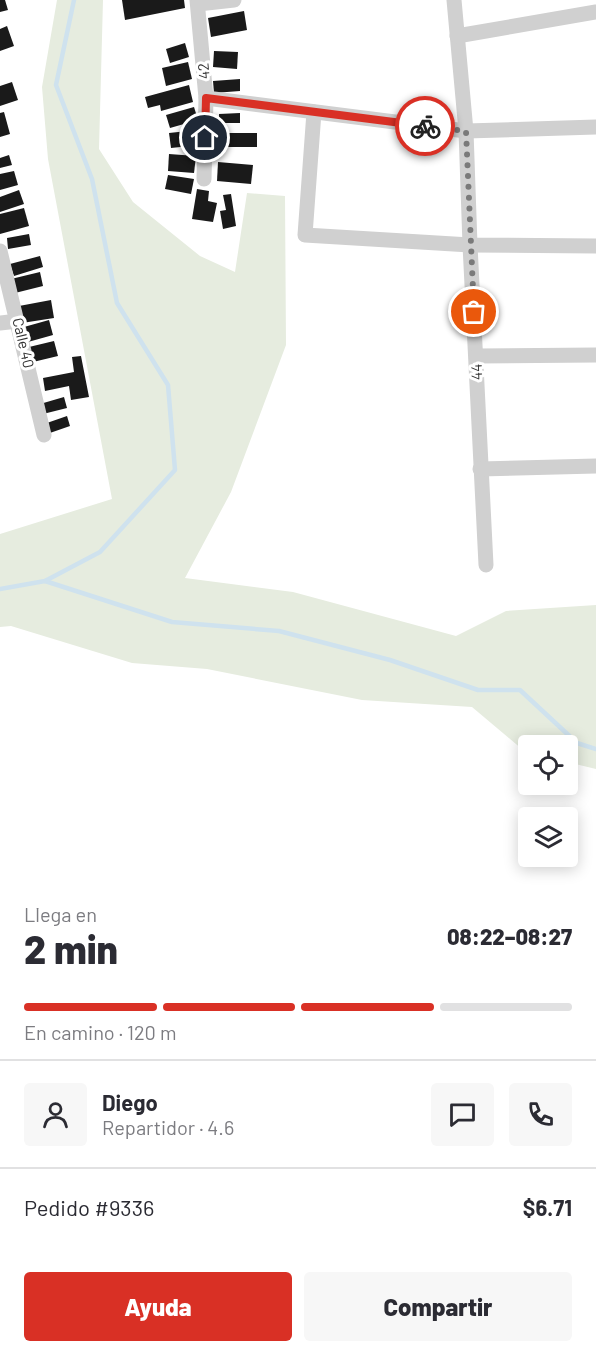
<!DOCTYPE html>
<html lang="es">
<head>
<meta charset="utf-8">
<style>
  body { margin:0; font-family:Barlow,sans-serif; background:#f7f7f7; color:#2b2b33; height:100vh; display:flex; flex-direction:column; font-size:22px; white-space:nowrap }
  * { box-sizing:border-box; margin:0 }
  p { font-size:20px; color:#7c7c81 }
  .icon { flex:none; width:33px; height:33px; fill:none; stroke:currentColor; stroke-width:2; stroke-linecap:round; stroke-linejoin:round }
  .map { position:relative; height:885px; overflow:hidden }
  .details { display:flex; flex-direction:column; background:#fff; flex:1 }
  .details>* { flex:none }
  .tools { position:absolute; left:518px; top:735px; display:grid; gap:12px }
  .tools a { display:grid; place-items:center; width:60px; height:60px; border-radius:6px; background:#fff; box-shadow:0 3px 15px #0003; font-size:30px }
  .pin { position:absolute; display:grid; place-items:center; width:51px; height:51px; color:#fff; margin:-26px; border:3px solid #fff; border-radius:50%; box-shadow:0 2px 6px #0007 }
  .courier { position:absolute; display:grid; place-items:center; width:60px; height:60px; margin:-30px; border:4px solid #d93025; border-radius:50%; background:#fff; color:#222; box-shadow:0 2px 8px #0007 }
  .head em { font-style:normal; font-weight:800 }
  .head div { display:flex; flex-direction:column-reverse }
  .head { display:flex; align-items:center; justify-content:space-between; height:102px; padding:0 24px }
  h1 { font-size:39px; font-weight:800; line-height:45px }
  .bar { display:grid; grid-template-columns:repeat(4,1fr); gap:9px 6px; align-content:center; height:72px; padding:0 24px }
  .bar i { height:8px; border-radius:4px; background:#e1e1e2 }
  .bar .current { background:#d93025 }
  .bar p { grid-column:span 4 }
  .line { display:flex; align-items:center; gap:15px; padding:0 24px; border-top:2px solid #e1e1e2 }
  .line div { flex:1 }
  .round { display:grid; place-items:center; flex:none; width:63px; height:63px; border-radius:6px; background:#f7f7f7 }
  .cta { display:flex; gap:12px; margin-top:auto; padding:12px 24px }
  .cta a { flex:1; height:69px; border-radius:6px; background:#d93025; color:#fff; font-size:24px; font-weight:800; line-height:69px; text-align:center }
  .cta a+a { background:#f7f7f7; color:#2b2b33 }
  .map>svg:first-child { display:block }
  .green { fill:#e6ecdf }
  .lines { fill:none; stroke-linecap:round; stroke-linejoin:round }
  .stream { stroke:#cfe2ee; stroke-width:4.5 }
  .building { fill:#1a1a1a }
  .minor { stroke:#d0d0d0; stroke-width:15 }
  .done { stroke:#7a7a7a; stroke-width:6; stroke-dasharray:0 10.8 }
  .route { stroke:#d93025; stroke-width:8 }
  .labels { text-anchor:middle; stroke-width:6; stroke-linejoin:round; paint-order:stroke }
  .street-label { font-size:15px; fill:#333; stroke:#fff }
</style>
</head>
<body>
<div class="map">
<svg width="596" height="885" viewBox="0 0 596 885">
  <rect width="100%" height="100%" fill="#fff"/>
  <polygon class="green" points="57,0 103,0 99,149 133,202 200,256 235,272 247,193 285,196 286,345 231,492 185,578 293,592 456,636 506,611 596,605 596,769 567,762 567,746 528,746 528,751 523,750 472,707 362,700 207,669 132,663 11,626 0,627 0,534 112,499 48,159 42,87"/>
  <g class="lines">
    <g class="stream">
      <polyline points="45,581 172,622 279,631 390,660 478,690 520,690 577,743 596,749"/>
      <polyline points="0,589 45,581 100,552 175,470 168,385 117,303 92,179 56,85 74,0"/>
    </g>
  </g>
  <g class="building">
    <polygon points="0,0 5,0 8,10 0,12"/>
    <polygon points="122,0 184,0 185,8 125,20"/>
    <polygon points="244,11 247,30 211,37 208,18"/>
    <polygon points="7,26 14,46 0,51 0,29"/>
    <polygon points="185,43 189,57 170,63 166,49"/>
    <polygon points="214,51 238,52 237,69 213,67"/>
    <polygon points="188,62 192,79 166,86 162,68"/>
    <polygon points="240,79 240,91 214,93 213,81"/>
    <polygon points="12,82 18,100 0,106 0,86"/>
    <polygon points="189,85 193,102 161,111 160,105 148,108 145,97"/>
    <polygon points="194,107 198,120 170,128 166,115"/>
    <polygon points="4,112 10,134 0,137 0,113"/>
    <polygon points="240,113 240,123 219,123 219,114"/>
    <polygon points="197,130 199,145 171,148 169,133"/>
    <rect x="218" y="133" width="39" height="14"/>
    <polygon points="169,154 196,156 194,173 168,171"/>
    <polygon points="9,155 12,165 0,168 0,158"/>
    <polygon points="218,162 253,165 251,184 217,181"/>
    <polygon points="14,171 18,185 0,190 0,174"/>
    <polygon points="168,175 194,179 191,194 165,189"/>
    <polygon points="197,189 209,191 208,201 217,203 213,222 192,219"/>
    <polygon points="19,190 24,204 0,212 0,197"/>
    <polygon points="231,194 236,226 223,229 220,211 226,210 223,195"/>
    <polygon points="24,208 29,226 0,234 0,214"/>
    <polygon points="29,234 31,245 8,249 7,238"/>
    <polygon points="40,256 43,267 14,276 10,264"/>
    <polygon points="40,272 43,286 15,293 11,279"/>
    <polygon points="51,300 54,318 22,323 19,306"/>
    <polygon points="49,320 53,335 28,342 24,327"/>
    <polygon points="54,341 58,356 33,362 29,347"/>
    <polygon points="81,356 89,397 71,400 69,386 45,391 43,378 74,372 72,357"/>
    <polygon points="64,397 67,408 43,414 40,404"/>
    <polygon points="67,416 70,426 47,434 44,424"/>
  </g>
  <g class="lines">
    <g class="minor">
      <polyline points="197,0 206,98 204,179"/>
      <polyline points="454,0 466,131 470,245 486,565"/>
      <polyline points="198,4 234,0"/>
      <polyline points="457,36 596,12"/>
      <polyline points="206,98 466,131 596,127"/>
      <polyline points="314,112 305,235 470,245 596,246"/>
      <polyline points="0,251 44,435"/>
      <polyline points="0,323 18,321"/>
      <polyline points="477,356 596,355"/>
      <polyline points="480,469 596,466"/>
    </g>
  </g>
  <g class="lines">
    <polyline class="done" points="425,126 466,131 474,312"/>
    <polyline class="route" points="205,138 206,98 425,126"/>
  </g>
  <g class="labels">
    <g class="street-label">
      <text transform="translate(204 71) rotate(-95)" y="5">42</text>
      <text transform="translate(23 343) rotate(77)" y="5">Calle 40</text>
      <text transform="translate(477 372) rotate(-92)" y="5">44</text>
    </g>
  </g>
</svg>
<div class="tools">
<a><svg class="icon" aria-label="locate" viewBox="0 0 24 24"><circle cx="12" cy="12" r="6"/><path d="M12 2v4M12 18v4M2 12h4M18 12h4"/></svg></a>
<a><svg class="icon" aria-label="layers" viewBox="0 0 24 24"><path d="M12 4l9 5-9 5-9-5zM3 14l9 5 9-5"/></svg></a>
</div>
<div class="pin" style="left:474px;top:312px;background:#ea580c"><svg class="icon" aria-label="bag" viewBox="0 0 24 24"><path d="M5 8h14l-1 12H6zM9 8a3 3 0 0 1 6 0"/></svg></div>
<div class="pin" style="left:205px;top:138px;background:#1f2937"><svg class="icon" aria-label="home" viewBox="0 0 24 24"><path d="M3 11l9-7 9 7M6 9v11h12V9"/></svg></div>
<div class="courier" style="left:425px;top:126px"><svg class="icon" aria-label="bike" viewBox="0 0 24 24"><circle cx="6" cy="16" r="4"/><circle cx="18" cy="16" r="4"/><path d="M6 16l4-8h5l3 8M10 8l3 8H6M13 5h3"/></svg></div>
</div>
<section class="details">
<div class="head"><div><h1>2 min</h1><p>Llega en</p></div><em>08:22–08:27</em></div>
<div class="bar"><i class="current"></i><i class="current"></i><i class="current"></i><i></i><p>En camino · 120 m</p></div>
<div class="line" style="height:108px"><a class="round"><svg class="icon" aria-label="person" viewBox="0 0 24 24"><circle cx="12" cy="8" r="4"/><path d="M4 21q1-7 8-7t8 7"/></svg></a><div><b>Diego</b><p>Repartidor · 4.6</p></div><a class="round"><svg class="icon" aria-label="chat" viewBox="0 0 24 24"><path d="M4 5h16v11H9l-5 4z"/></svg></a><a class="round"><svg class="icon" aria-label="phone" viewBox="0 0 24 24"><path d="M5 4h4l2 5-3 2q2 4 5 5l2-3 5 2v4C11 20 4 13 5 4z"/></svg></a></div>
<div class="line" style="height:78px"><div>Pedido #9336</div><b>$6.71</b></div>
<div class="cta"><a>Ayuda</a><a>Compartir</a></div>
</section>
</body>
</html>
